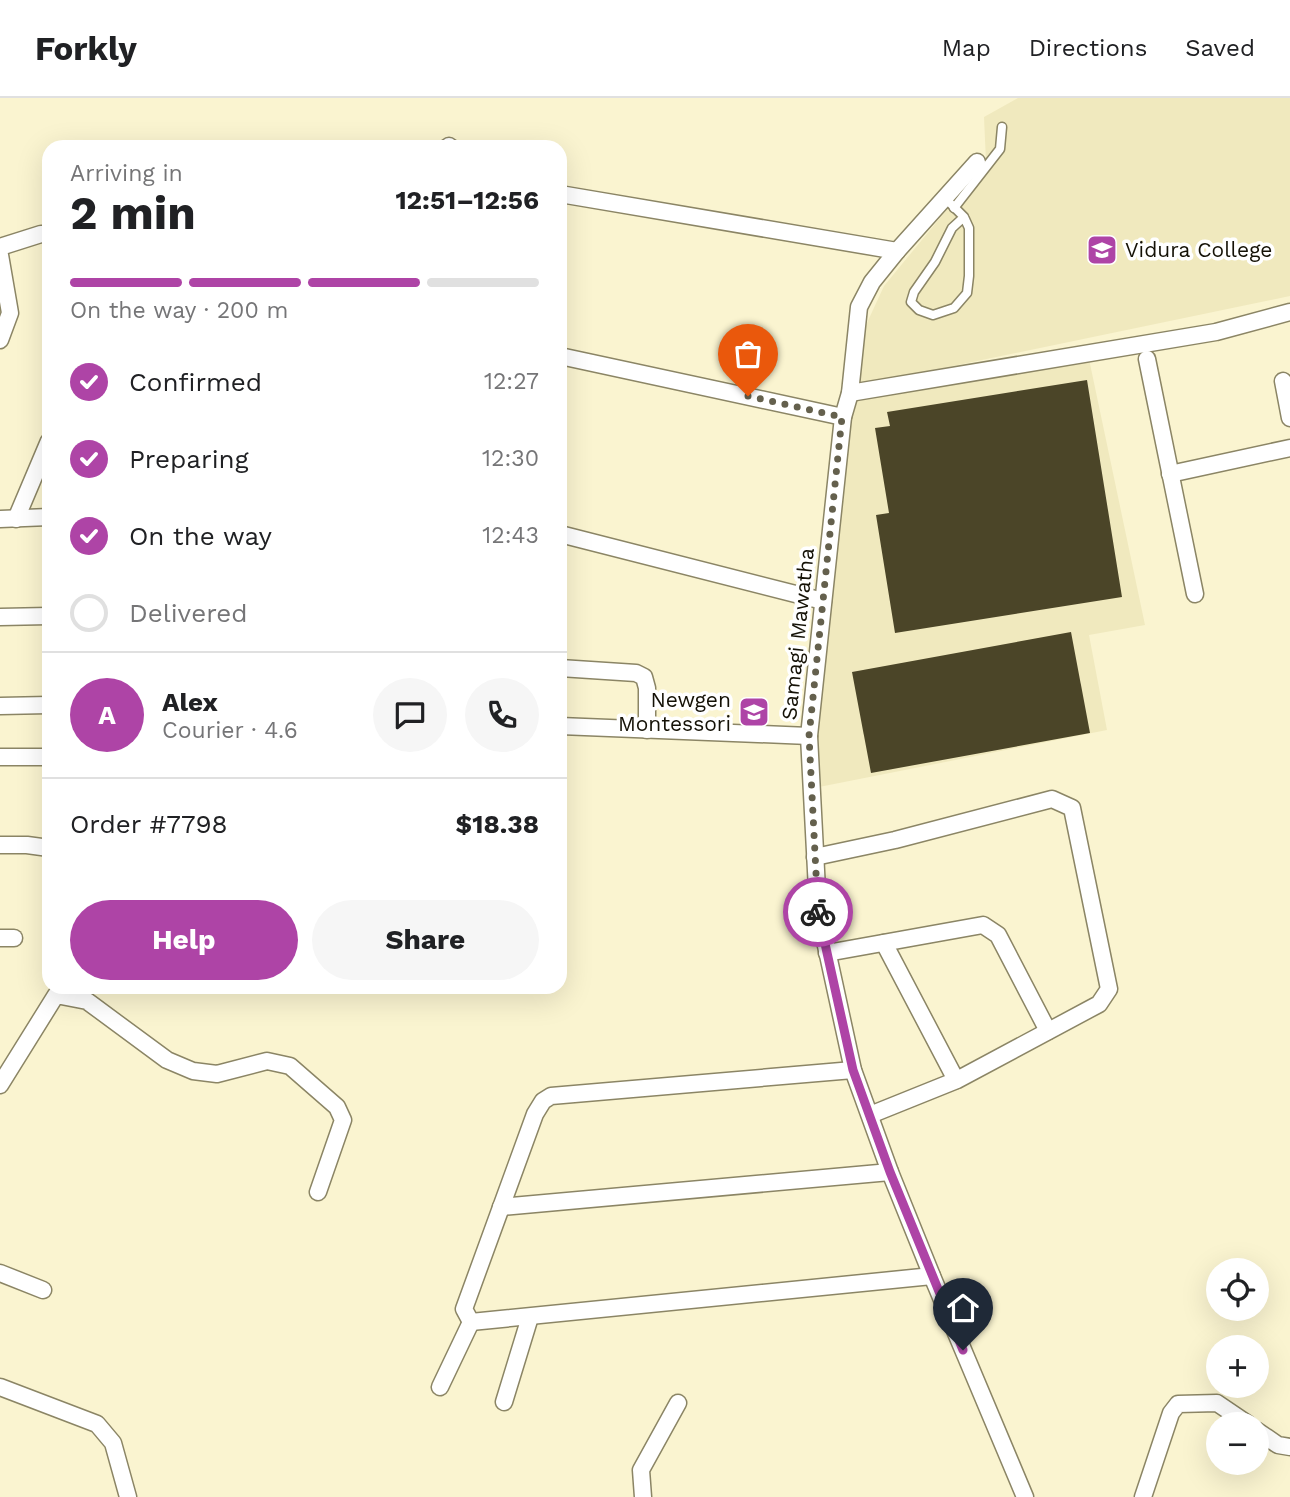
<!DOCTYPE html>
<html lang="en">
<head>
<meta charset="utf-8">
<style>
  body { margin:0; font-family:"Work Sans",sans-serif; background:#f6f6f6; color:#202124; height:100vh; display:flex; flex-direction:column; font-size:26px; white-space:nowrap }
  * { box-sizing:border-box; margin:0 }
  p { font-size:23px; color:#757577 }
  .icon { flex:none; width:38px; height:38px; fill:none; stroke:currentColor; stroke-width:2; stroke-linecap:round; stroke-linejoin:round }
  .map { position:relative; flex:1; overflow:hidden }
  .drawer { position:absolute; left:42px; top:42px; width:525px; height:854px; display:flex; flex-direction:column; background:#fff; border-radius:21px; box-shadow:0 7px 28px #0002 }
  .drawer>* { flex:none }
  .buttons { position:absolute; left:1206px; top:1160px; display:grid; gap:14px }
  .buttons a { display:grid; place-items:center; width:63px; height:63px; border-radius:50%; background:#fff; box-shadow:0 7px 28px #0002; font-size:35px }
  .pin { position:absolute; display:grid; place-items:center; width:60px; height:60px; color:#fff; margin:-72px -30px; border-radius:50% 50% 50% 0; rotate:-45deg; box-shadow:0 0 7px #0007 }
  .pin .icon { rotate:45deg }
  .courier { position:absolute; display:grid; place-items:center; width:70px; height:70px; margin:-35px; border:5px solid #ae44a6; border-radius:50%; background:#fff; color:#222; box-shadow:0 2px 9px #0007 }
  .head em { font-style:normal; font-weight:700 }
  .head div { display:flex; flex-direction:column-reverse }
  .head { display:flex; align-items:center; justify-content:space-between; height:119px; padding:0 28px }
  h1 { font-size:46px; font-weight:700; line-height:52px }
  .bar { display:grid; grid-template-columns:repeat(4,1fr); gap:10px 7px; align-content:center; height:84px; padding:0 28px }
  .bar i { height:9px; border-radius:5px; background:#e0e0e0 }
  .bar .on { background:#ae44a6 }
  .bar p { grid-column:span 4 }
  .line { display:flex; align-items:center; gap:18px; padding:0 28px; border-top:2px solid #e0e0e0 }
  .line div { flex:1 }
  .round { display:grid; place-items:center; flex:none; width:74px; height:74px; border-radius:37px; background:#f6f6f6 }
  ol { padding:0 28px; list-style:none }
  li { display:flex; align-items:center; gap:21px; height:77px }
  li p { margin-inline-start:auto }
  li .icon { padding:7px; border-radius:50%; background:#ae44a6; color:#fff; stroke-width:4 }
  li:last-child { color:#757577 }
  li i { width:38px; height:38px; border:4px solid #e0e0e0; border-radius:50% }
  .action { display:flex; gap:14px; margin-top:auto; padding:14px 28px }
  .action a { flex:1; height:80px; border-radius:42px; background:#ae44a6; color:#fff; font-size:28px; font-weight:700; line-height:80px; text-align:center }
  .action a+a { background:#f6f6f6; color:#202124 }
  header { display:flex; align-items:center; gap:42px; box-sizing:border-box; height:98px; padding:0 35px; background:#fff; border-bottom:2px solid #e0e0e0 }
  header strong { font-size:33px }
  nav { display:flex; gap:38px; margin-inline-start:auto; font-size:24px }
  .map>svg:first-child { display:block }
  .built { fill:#f0e9be }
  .building { fill:#4b4528 }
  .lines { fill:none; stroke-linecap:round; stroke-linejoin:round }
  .lane-casing { stroke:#8b8565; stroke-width:11 }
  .street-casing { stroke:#8b8565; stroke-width:19 }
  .lane { stroke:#fff; stroke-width:8 }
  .street { stroke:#fff; stroke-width:16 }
  .done { stroke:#64604d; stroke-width:7; stroke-dasharray:0 12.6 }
  .route { stroke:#ae44a6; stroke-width:9 }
  .labels { text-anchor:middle; stroke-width:7; stroke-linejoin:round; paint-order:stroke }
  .poi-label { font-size:21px; fill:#141106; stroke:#fff; text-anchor:start }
  .street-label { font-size:21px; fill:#141106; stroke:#fff }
</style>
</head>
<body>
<header>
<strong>Forkly</strong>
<nav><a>Map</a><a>Directions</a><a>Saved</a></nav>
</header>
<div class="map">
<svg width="1290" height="1399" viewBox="0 0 1290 1399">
  <rect width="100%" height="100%" fill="#faf4d0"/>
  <g class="built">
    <polygon points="1018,0 1290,0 1290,198 857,288 860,240 884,188 986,64 984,19"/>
    <polygon points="1089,261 1145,527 1089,537 1107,632 819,689 817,638 850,321 857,303"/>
  </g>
  <g class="building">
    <polygon points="1087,282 1122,499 895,535 876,417 889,415 875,330 890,328 887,314"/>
    <polygon points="1071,534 1090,635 871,675 852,574"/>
  </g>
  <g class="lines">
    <g class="lane-casing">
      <g id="lane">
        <polyline points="945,100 964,119 969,130 969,178 967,195 954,210 933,217 919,212 911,204 914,194 935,164 952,130 964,119"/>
        <polyline points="954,110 1000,51 1002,29"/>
      </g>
    </g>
    <g class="street-casing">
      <g id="street">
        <polyline points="449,49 449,48"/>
        <polyline points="977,64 897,153 872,184 859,209 850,295 843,319 809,638 818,811 853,972 890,1074 932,1178 1025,1399"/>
        <polyline points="560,96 897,153"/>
        <polyline points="0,149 41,136 49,137"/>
        <polyline points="0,157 10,215 0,242"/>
        <polyline points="560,258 843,319"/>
        <polyline points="1147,261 1195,496"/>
        <polyline points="1283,283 1290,320"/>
        <polyline points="850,295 1216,234 1290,214"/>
        <polyline points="1170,376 1290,350"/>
        <polyline points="0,421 49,419"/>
        <polyline points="16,421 49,343"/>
        <polyline points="560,436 823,503"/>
        <polyline points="0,519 49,518"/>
        <polyline points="560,570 636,575 644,579 647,590 647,632"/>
        <polyline points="0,608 49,607"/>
        <polyline points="560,628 809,638"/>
        <polyline points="0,659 49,659"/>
        <polyline points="0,747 27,747 49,750"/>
        <polyline points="815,759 895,742 1052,701 1072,710 1109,891 1099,906 957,982 870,1017"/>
        <polyline points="0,840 14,840"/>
        <polyline points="884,845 956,982"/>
        <polyline points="827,855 983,827 998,837 1048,933"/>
        <polyline points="0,987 56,897 87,903 167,962 193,973 217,976 267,963 290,968 337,1009 343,1022 318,1094"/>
        <polyline points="501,1109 890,1074"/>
        <polyline points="0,1175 43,1192"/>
        <polyline points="471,1224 464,1211 535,1016 543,1003 551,998 853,972"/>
        <polyline points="471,1224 932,1178"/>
        <polyline points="0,1289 97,1326 113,1345 128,1399"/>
        <polyline points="440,1289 471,1224"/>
        <polyline points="504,1304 530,1219"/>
        <polyline points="1256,1332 1278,1347 1290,1349"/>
        <polyline points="643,1399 641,1372 678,1305"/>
        <polyline points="1143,1399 1171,1315 1178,1306 1217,1305 1248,1326"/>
      </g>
    </g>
    <use href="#lane" class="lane"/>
    <use href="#street" class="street"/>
  </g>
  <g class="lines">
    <polyline class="done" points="748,298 842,319 809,638 818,814"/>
    <polyline class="route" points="818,814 853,972 890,1074 963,1252"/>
  </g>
  <defs>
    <g id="school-square" transform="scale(1.575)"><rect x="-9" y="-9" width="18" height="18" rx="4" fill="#ae44a6" stroke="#fff"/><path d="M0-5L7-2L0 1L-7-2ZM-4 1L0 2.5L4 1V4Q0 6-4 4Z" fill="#fff"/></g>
  </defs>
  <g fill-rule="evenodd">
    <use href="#school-square" x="1102" y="152"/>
    <use href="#school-square" x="754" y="614"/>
  </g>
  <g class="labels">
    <g class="poi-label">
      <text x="1125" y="159">Vidura College</text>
      <text x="731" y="609" text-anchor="end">Newgen<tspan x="731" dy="24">Montessori</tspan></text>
    </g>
    <g class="street-label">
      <text transform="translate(798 536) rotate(-84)" y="7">Samagi Mawatha</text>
    </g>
  </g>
</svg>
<div class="buttons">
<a><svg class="icon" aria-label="locate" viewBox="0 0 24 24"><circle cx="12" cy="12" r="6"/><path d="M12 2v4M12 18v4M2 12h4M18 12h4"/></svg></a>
<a>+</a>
<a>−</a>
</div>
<div class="pin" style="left:748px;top:298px;background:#ea580c"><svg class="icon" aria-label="bag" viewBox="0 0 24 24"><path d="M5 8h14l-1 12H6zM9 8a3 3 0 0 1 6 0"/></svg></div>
<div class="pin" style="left:963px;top:1252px;background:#1f2937"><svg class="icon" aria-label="home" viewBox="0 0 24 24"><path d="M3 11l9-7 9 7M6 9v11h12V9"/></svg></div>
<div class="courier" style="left:818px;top:814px"><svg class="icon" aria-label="bike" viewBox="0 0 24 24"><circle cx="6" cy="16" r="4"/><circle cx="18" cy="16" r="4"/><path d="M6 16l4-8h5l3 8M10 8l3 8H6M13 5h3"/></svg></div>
<section class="drawer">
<div class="head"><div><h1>2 min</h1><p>Arriving in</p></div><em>12:51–12:56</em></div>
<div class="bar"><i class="on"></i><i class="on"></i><i class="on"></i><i></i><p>On the way · 200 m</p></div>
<ol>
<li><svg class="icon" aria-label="check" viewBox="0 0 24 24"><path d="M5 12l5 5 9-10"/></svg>Confirmed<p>12:27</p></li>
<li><svg class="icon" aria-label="check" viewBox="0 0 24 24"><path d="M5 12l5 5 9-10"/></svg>Preparing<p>12:30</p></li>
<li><svg class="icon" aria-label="check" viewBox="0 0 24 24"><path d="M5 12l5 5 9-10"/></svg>On the way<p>12:43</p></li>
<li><i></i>Delivered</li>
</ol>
<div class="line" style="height:126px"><b class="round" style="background:#ae44a6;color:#fff">A</b><div><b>Alex</b><p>Courier · 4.6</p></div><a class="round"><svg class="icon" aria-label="chat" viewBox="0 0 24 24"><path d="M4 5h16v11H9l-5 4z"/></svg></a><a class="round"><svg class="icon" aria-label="phone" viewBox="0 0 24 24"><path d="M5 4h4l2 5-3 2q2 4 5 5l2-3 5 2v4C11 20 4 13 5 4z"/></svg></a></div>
<div class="line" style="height:91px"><div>Order #7798</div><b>$18.38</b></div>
<div class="action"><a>Help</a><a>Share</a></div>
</section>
</div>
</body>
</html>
